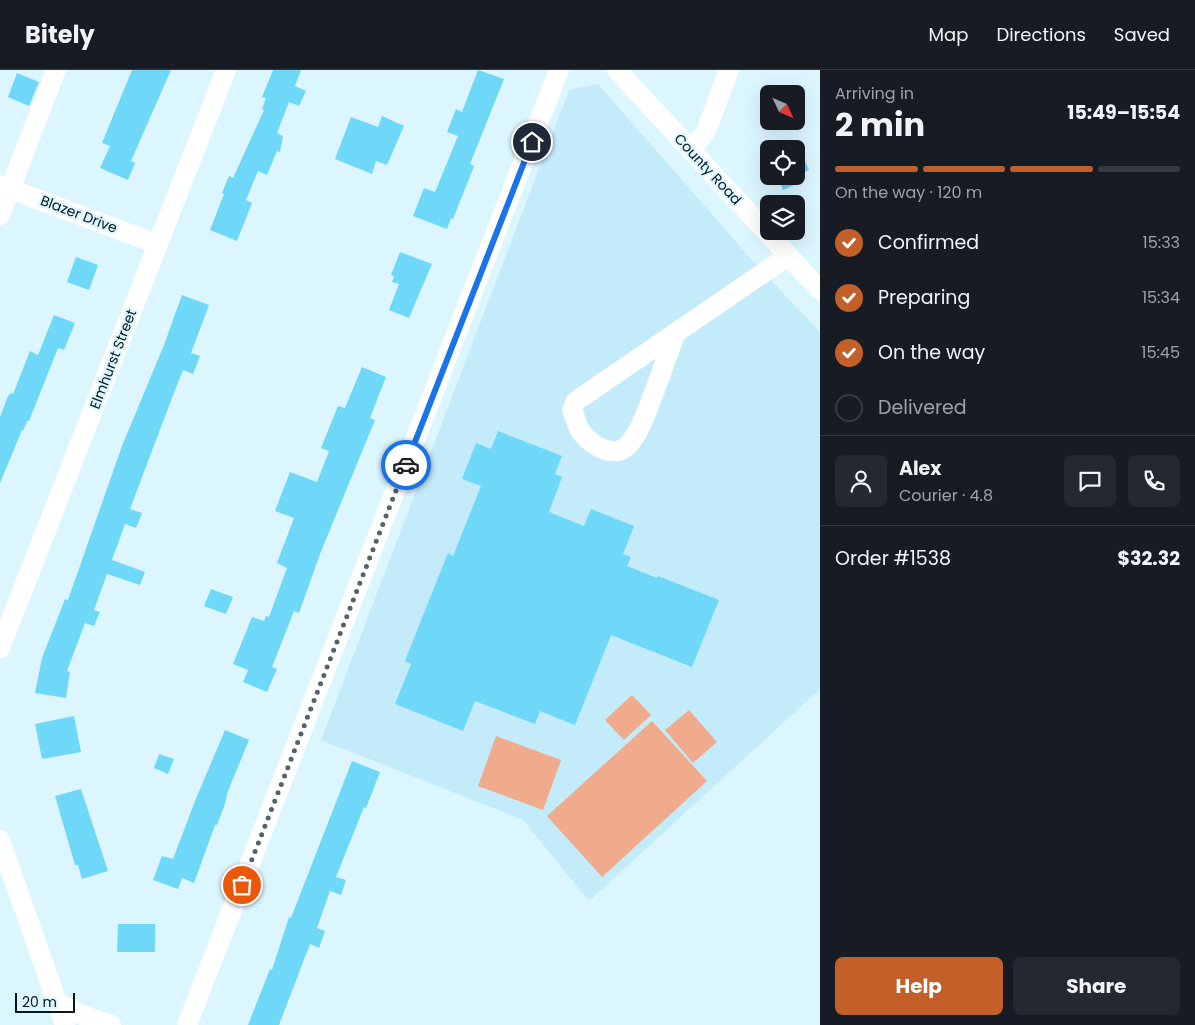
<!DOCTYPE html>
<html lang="en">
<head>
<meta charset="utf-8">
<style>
  body { margin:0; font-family:Poppins,sans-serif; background:#242831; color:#f1f3f6; height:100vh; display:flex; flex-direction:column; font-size:19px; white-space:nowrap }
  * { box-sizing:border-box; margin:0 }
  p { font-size:16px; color:#9ea1a6 }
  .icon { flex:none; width:28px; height:28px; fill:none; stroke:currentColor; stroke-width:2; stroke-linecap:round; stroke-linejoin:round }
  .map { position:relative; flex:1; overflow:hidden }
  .drawer { display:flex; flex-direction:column; background:#171b24; width:375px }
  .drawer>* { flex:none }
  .needle { width:32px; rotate:134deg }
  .tools { position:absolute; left:760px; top:15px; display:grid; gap:10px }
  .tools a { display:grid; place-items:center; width:45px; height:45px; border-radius:8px; background:#171b24; box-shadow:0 5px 20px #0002; font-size:25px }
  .scale { position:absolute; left:15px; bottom:12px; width:60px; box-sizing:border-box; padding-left:5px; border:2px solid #0a161a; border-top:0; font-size:14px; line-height:18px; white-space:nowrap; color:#0a161a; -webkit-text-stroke:4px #dcf6ff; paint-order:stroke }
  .pin { position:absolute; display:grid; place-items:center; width:42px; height:42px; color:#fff; margin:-21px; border:2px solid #fff; border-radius:50%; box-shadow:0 1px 5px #0007 }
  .courier { position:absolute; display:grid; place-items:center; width:50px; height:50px; margin:-25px; border:4px solid #1a73e8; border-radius:50%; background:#fff; color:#222; box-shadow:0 1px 6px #0007 }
  .summary em { font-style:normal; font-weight:700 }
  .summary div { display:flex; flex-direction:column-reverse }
  .summary { display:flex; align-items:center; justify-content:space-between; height:85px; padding:0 15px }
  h1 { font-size:32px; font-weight:700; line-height:38px }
  .bar { display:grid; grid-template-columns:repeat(4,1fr); gap:8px 5px; align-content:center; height:60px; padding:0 15px }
  .bar i { height:6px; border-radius:4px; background:#363941 }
  .bar .current { background:#c35f28 }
  .bar p { grid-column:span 4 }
  .line { display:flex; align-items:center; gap:12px; padding:0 15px; border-top:1px solid #363941 }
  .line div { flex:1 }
  .round { display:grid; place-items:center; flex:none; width:52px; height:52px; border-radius:8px; background:#242831 }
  ol { padding:0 15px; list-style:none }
  li { display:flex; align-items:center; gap:15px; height:55px }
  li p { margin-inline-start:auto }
  li .icon { padding:5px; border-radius:50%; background:#c35f28; color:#fff; stroke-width:4 }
  li:last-child { color:#9ea1a6 }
  li i { width:28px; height:28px; border:2px solid #363941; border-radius:50% }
  .action { display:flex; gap:10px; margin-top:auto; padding:10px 15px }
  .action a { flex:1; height:58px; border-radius:8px; background:#c35f28; color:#fff; font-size:20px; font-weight:700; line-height:58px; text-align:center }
  .action a+a { background:#242831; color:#f1f3f6 }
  header { display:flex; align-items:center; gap:30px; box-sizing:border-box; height:70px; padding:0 25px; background:#171b24; border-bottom:1px solid #363941 }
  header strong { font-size:24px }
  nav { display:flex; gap:28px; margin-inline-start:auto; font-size:18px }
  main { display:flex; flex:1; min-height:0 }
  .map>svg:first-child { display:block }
  .built { fill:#c3ebfa }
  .green { fill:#efab8b }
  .building { fill:#6fd7f8 }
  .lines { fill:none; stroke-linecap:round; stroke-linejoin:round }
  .minor { stroke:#fff; stroke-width:20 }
  .done { stroke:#54646a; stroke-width:5; stroke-dasharray:0 9 }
  .route { stroke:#1a73e8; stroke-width:6 }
  .labels { text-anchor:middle; stroke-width:4.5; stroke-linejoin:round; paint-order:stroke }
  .street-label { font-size:14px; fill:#0a161a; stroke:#dcf6ff }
</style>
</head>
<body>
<header>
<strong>Bitely</strong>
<nav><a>Map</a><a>Directions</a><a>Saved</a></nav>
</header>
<main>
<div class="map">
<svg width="820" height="955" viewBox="0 0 820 955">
  <rect width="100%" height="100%" fill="#dcf6ff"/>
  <polygon class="built" points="598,14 751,189 820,262 820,619 589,831 523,750 321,670 569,20"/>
  <g class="green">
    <polygon points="632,625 651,645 624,670 605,650"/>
    <polygon points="689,640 717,672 693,693 665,660"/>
    <polygon points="652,651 707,711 602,807 547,746"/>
    <polygon points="496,666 561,690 543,740 478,716"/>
  </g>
  <g class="building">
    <polygon points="132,0 171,0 131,91 135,93 128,110 100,98 110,76 102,73"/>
    <polygon points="273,0 301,0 295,16 306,21 299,36 289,32 277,63 283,66 280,82 277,81 267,105 258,101 246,130 252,133 237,171 210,160 224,124 222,123 229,106 233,108 264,40 262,39 266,28 262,27"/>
    <polygon points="478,0 504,9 470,94 474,96 471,104 453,149 451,148 447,159 413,146 424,118 435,122 458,66 447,62 456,39 462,42"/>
    <polygon points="17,3 39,12 29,36 8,27"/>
    <polygon points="382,46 404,56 387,95 376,91 372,104 335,89 351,47 378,57"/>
    <polygon points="799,77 809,100 798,105 801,112 783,120 777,106 796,106 796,79 794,79"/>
    <polygon points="400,182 432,194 409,248 389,240 399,214 392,212 394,206 391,205"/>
    <polygon points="76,187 98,195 89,220 67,212"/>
    <polygon points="182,225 209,235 191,283 200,286 193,304 183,300 175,320 130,439 142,443 136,458 125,454 112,490 145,502 140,515 107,504 94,540 100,542 94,556 85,553 67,601 70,602 66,628 35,623 42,588 65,529 68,530 122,376 164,275"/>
    <polygon points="54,245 75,253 64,280 58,278 29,351 27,351 23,361 22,360 0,413 0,347 8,326 11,323 13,324 30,281 38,285"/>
    <polygon points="362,297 386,307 370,348 375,350 320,484 299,543 294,541 272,597 277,599 267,622 243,612 248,600 233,594 252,547 264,551 266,546 269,547 287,498 277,493 294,448 275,441 290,402 317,412 329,381 321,378 338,336 345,338"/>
    <polygon points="498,361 562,386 555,404 562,407 549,442 584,456 591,439 634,456 623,484 631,487 627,496 657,508 658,506 719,530 692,597 611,565 575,655 540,641 535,654 475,631 463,661 395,634 411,594 405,591 422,548 448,483 453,486 481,416 462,409 476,373 491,379"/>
    <polygon points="211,519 233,527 226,544 204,536"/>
    <polygon points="74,646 81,682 42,689 35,654"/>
    <polygon points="225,660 249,670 228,721 224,737 217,755 215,755 194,813 182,808 178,819 153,810 162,786 173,789 195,731"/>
    <polygon points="159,684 174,689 168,704 154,698"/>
    <polygon points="352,691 380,702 366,738 364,737 336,807 346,810 341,825 330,821 317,858 325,861 319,878 310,874 279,955 248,955 270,899 272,900 289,847 291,848"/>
    <polygon points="81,719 108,801 82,809 78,795 75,795 55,726"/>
    <polygon points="118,854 155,854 155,882 117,882"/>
  </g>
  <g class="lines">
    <g class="minor">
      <polyline points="617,0 820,220"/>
      <polyline points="691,80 706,61 729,0"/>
      <polyline points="0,115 157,174"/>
      <polyline points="0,145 56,0"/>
      <path d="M676,262C668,284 660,306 652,328C646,343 640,361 630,373C616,391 592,376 581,362C577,356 575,347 572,340L576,331L788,186"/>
      <polyline points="0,578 226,0"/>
      <polyline points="0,770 65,955"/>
      <polyline points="57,933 87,947 111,955"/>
      <polyline points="187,955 559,0"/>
    </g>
  </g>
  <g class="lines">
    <polyline class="done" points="242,815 406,395"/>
    <polyline class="route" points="406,395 532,72"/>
  </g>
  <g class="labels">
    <g class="street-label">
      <text transform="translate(708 99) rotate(47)" y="5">County Road</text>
      <text transform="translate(79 144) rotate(21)" y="5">Blazer Drive</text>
      <text transform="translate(113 289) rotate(-69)" y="5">Elmhurst Street</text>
    </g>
  </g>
</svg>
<div class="tools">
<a><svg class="needle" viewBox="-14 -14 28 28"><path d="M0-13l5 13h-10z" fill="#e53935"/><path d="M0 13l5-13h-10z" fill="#9ea1a6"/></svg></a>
<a><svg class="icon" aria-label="locate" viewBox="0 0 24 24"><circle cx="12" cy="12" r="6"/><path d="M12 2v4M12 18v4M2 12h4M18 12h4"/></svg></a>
<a><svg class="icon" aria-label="layers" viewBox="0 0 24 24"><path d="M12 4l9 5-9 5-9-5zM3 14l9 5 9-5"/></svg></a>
</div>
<div class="scale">20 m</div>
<div class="pin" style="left:242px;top:815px;background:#ea580c"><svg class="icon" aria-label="bag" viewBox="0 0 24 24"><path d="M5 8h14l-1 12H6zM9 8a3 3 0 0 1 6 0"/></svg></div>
<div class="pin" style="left:532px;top:72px;background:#1f2937"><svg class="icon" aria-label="home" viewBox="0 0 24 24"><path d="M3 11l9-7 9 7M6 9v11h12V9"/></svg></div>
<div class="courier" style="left:406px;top:395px"><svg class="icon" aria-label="car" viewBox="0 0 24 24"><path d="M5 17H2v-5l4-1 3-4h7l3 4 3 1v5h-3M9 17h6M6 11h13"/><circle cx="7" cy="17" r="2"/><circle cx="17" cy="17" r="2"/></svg></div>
</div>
<section class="drawer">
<div class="summary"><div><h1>2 min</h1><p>Arriving in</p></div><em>15:49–15:54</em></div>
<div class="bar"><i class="current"></i><i class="current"></i><i class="current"></i><i></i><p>On the way · 120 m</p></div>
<ol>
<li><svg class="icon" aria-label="check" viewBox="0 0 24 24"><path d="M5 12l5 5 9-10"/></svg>Confirmed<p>15:33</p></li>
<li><svg class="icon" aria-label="check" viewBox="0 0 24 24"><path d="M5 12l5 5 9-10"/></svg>Preparing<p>15:34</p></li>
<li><svg class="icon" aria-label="check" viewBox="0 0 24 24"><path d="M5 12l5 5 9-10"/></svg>On the way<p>15:45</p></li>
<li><i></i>Delivered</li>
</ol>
<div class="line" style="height:90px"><a class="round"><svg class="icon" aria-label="person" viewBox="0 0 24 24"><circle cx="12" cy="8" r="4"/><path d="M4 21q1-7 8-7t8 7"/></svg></a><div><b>Alex</b><p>Courier · 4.8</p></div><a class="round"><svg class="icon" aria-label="chat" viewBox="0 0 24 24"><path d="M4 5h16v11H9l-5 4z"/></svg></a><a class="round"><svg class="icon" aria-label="phone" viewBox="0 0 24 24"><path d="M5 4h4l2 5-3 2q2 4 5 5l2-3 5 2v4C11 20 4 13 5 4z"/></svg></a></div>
<div class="line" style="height:65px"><div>Order #1538</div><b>$32.32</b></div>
<div class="action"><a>Help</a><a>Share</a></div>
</section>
</main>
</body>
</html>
